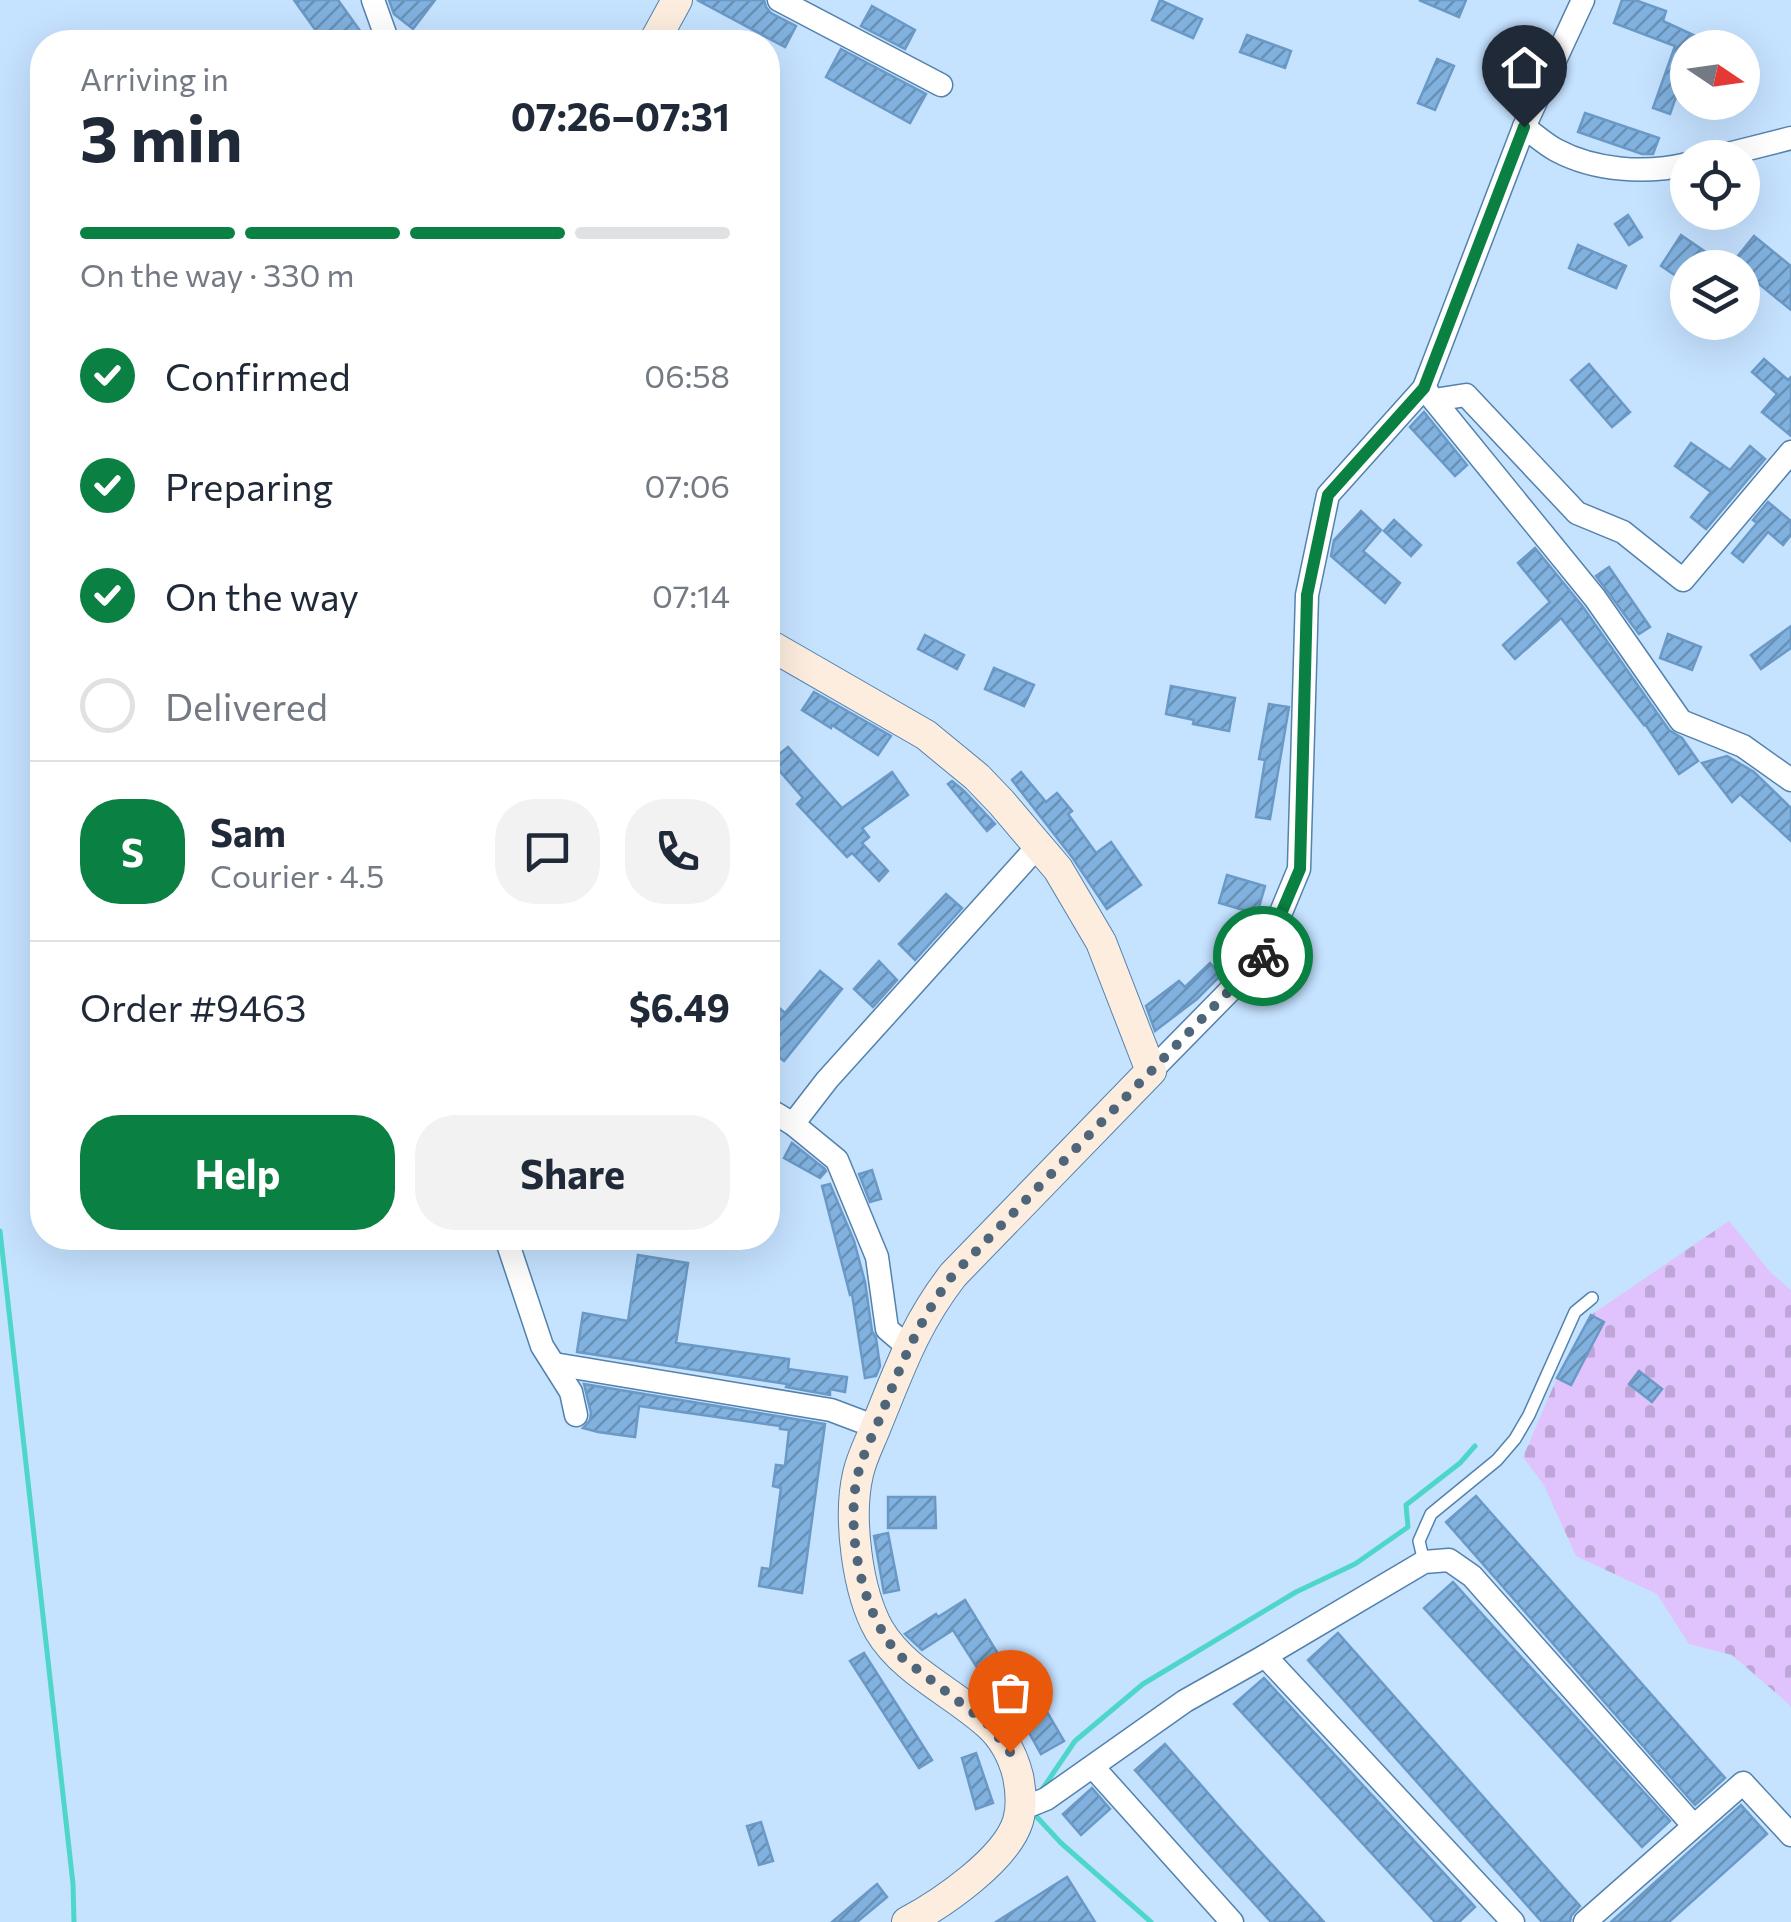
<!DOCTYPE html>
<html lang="en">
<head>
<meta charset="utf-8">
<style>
  body { margin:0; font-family:Commissioner,sans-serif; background:#f2f2f3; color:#1f2937; height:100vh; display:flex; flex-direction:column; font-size:38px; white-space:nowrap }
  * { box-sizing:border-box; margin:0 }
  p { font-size:32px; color:#747a83 }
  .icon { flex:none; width:55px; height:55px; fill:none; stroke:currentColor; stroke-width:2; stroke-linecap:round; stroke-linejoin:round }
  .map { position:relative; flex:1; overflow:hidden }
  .drawer { position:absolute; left:30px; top:30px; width:750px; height:1220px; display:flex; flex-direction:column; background:#fff; border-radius:40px; box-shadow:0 10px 40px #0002 }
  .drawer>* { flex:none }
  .needle { width:65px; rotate:103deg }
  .controls { position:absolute; left:1670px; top:30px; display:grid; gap:20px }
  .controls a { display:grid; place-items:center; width:90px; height:90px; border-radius:50%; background:#fff; box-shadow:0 10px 40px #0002; font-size:50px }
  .pin { position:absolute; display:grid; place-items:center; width:85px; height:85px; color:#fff; margin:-102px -42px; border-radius:50% 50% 50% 0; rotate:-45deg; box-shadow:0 0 10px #0007 }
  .pin .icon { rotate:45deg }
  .courier { position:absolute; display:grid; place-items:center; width:100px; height:100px; margin:-50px; border:8px solid #0b8043; border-radius:50%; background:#fff; color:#222; box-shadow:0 2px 12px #0007 }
  .headline em { font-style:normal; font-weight:700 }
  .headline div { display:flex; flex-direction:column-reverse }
  .headline { display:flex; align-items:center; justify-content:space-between; height:170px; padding:0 50px }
  h1 { font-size:65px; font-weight:700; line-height:75px }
  .bar { display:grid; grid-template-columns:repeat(4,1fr); gap:15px 10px; align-content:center; height:120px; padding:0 50px }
  .bar i { height:12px; border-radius:8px; background:#e0e1e3 }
  .bar .current { background:#0b8043 }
  .bar p { grid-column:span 4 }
  .line { display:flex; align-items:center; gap:25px; padding:0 50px; border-top:2px solid #e0e1e3 }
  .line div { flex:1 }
  .round { display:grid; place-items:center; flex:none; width:105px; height:105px; border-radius:40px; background:#f2f2f3 }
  ol { padding:0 50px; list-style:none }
  li { display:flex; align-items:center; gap:30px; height:110px }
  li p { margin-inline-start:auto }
  li .icon { padding:10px; border-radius:50%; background:#0b8043; color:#fff; stroke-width:4 }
  li:last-child { color:#747a83 }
  li i { width:55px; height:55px; border:5px solid #e0e1e3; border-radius:50% }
  .action { display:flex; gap:20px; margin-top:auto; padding:20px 50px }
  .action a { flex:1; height:115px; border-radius:40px; background:#0b8043; color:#fff; font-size:40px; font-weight:700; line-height:115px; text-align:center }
  .action a+a { background:#f2f2f3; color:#1f2937 }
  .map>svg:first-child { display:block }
  .cemetery { fill:url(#cemetery-stones) }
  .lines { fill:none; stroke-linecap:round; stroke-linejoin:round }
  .stream { stroke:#4ed6cb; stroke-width:5 }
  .building { fill:url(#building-hatch); stroke:#6a99c6; stroke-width:2.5 }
  .lane-casing { stroke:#5382ad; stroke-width:14 }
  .street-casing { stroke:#5382ad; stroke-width:25 }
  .secondary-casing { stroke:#5382ad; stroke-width:32 }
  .lane { stroke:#fff; stroke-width:11 }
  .street { stroke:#fff; stroke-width:22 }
  .secondary { stroke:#fcedde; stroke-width:30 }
  .done { stroke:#4e657a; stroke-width:10; stroke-dasharray:0 18 }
  .route { stroke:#0b8043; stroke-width:12 }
</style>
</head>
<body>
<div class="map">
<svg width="1791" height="1922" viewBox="0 0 1791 1922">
  <defs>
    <pattern id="cemetery-stones" width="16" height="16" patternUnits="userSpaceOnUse" patternTransform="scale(2.5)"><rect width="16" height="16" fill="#e0c2fd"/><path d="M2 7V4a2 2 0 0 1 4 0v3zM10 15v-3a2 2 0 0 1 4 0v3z" fill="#bfa6d9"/></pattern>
    <pattern id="building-hatch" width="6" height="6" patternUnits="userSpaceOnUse" patternTransform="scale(2.5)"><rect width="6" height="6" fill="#81b1df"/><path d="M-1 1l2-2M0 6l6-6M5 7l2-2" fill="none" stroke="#6890b5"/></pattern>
  </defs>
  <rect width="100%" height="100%" fill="#c5e2ff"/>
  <polygon class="cemetery" points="1729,1221 1771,1273 1791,1290 1791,1706 1732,1655 1689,1644 1657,1594 1576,1556 1544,1485 1523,1457 1557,1378 1591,1315"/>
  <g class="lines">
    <g class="stream">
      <polyline points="0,1231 73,1884 74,1922"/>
      <polyline points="1041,1791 1075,1741 1143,1684 1296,1592 1355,1564 1408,1527 1406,1505 1460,1463 1475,1446"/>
      <polyline points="1036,1811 1035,1815 1061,1843 1151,1922"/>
    </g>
  </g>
  <g class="building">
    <polygon points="294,0 338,0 368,42 324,42"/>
    <polygon points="389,0 435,0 413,29 394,14"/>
    <polygon points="697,0 764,0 766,7 771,13 796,26 785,47"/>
    <polygon points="1160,0 1202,19 1193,38 1152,20"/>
    <polygon points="1419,0 1466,0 1459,17"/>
    <polygon points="1622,0 1635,0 1666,11 1663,21 1698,37 1693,48 1688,48 1686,69 1670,114 1653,108 1675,46 1614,23"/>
    <polygon points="872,6 915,30 905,49 861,26"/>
    <polygon points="1247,35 1291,51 1285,68 1240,52"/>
    <polygon points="841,49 926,94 910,123 826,77"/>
    <polygon points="1437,59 1454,66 1435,110 1418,103"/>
    <polygon points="1585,113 1659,138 1653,154 1642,154 1578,132"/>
    <polygon points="1628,215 1642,237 1629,245 1615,224"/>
    <polygon points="1681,235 1729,268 1688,268 1688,284 1661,266"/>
    <polygon points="1754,236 1791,266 1791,310 1742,270 1742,268 1733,262"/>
    <polygon points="1578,245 1626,266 1616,288 1569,268"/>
    <polygon points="1764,359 1788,380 1791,377 1791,436 1762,412 1777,394 1752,372"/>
    <polygon points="1589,364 1630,412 1612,427 1571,380"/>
    <polygon points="1424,412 1467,465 1455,476 1410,427"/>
    <polygon points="1691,443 1730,470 1750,446 1765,459 1706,529 1691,517 1711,492 1675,466"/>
    <polygon points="1768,502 1791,521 1791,535 1783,545 1768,532 1743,562 1732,553 1757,523 1753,520"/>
    <polygon points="1361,511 1381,530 1363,551 1400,583 1385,603 1331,556 1334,540"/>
    <polygon points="1394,520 1421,545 1411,556 1384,531"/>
    <polygon points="1535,548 1583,607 1669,730 1682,738 1698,761 1679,774 1645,724 1644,725 1561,618 1515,659 1503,645 1550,602 1518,563"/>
    <polygon points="1609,567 1650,627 1639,634 1596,576"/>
    <polygon points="1791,626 1791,648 1761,669 1751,655"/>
    <polygon points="1668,634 1701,647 1692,670 1660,658"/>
    <polygon points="925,635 964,655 957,669 918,649"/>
    <polygon points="994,668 1034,685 1024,706 985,689"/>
    <polygon points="1171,686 1235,698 1229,731 1193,724 1194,720 1166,714"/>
    <polygon points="814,692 891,736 878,755 832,725 831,728 802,710"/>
    <polygon points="1269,704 1289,707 1270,819 1256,817 1265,760 1259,759"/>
    <polygon points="788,747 842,808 892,772 908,795 862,828 869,837 862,843 888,871 879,881 852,853 847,857 797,804 803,798 771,761"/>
    <polygon points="1727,756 1754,772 1791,808 1791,841 1740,794 1732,802 1702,763"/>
    <polygon points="1021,772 1046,802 1057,793 1072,811 1068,814 1096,853 1111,842 1141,885 1107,909 1072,857 1012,780"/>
    <polygon points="952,781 964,791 995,824 987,831 948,784"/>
    <polygon points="1227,875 1265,886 1257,914 1219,903"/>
    <polygon points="946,894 962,908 915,960 899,944"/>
    <polygon points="879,961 897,980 873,1007 854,989"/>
    <polygon points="1210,963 1221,975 1197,999 1155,1031 1146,1006 1179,981 1185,987"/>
    <polygon points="820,971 842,989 784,1061 768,1048 768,998 785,1013"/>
    <polygon points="792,1143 825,1169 826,1171 820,1178 784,1158"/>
    <polygon points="872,1170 881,1199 870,1202 859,1174"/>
    <polygon points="830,1184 854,1241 865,1282 872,1331 876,1338 880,1366 876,1376 865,1378 852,1294 850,1295 822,1186"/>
    <polygon points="638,1255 688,1263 676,1343 789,1359 788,1369 847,1377 845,1392 830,1389 830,1395 786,1387 787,1384 577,1352 583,1313 628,1321"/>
    <polygon points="1591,1315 1604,1322 1571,1385 1557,1378"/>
    <polygon points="1639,1371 1662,1389 1652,1402 1629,1384"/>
    <polygon points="584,1384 825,1424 802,1593 759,1586 762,1568 770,1569 781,1488 773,1486 776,1465 785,1466 789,1430 780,1429 780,1426 639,1406 635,1437 598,1432 583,1428 590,1420 591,1413"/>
    <polygon points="1476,1496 1725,1778 1695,1805 1446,1522"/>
    <polygon points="888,1497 935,1497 936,1528 888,1528"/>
    <polygon points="888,1533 899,1590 884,1593 874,1536"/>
    <polygon points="1453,1582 1670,1821 1642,1847 1424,1608"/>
    <polygon points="965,1600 1008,1670 987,1683 953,1630 922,1650 905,1634 936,1614 938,1617"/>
    <polygon points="1338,1633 1580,1906 1571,1916 1570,1922 1542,1922 1308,1660"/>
    <polygon points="864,1653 932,1760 919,1768 850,1661"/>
    <polygon points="1264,1678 1475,1907 1459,1922 1435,1922 1234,1704"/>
    <polygon points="1040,1700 1064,1741 1041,1754 1018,1713"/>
    <polygon points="1165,1744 1236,1825 1324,1922 1271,1922 1200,1844 1135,1770"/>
    <polygon points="976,1753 993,1803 976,1809 962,1758"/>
    <polygon points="1092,1788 1110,1809 1081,1835 1063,1814"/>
    <polygon points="1741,1805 1767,1834 1669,1922 1611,1922"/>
    <polygon points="761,1822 773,1861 759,1865 747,1826"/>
    <polygon points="1067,1877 1095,1922 996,1922"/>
    <polygon points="877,1884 887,1897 857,1922 832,1922"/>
  </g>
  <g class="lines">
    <g class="lane-casing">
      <polyline id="lane" points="1424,1562 1419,1541 1431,1514 1497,1460 1515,1439 1529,1415 1575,1312 1592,1298"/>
    </g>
    <g class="street-casing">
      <g id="street">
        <polyline points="373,0 388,42"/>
        <polyline points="779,0 941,85"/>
        <path d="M1524,127C1534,134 1545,144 1556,150C1595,171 1646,174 1688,164"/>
        <polyline points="1712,158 1791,138"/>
        <polyline points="1424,388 1595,598 1681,721 1743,746 1791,780"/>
        <polyline points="1434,400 1466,395 1577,513 1623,532 1683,580 1791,452"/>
        <polyline points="1151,1071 1262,958 1299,869 1307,595 1328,495 1424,388 1524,127 1583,0"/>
        <polyline points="768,1109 793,1124 837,1160 877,1257 887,1329 908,1347"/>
        <polyline points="793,1124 827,1080 1038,846"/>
        <polyline points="506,1238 542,1346 571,1392 576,1415"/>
        <polyline points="554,1364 831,1410 876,1427"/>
        <polyline points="1265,1656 1513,1922"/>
        <polyline points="1093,1767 1232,1922"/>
        <polyline points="1020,1805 1031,1805 1046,1799 1185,1701 1265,1656 1424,1562 1449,1560 1472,1576 1693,1825"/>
        <polyline points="1585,1922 1743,1783 1791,1835"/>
      </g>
    </g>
    <g class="secondary-casing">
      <g id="secondary">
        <polyline points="654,42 677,0"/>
        <path d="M768,644L926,735L977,777L1001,802L1058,869L1101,942L1151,1071L953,1275C915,1324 900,1368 877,1424C871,1440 862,1456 858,1474C848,1517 857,1591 879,1630C904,1672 953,1692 988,1724C1004,1738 1013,1756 1018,1776C1021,1791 1022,1807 1018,1821C1006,1860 941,1904 907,1922"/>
      </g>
    </g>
    <use href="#lane" class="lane"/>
    <use href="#street" class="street"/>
    <use href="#secondary" class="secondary"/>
  </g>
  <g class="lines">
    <path class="done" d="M1010,1752L989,1725L900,1656C862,1615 847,1537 856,1483C860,1460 871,1439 880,1418C901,1365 918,1321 953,1275L1263,956"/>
    <polyline class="route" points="1263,956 1300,869 1307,595 1328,495 1424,388 1524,127"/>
  </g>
</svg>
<div class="controls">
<a><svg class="needle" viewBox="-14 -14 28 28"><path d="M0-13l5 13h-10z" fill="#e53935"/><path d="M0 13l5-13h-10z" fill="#747a83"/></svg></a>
<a><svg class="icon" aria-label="locate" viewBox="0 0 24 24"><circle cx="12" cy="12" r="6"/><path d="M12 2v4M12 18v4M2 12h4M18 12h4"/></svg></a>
<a><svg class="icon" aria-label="layers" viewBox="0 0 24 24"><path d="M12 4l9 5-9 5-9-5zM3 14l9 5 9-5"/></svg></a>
</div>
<div class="pin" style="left:1010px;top:1752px;background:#ea580c"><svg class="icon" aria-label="bag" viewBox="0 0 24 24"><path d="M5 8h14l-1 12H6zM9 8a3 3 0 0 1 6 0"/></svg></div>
<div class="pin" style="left:1524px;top:127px;background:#1f2937"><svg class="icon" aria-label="home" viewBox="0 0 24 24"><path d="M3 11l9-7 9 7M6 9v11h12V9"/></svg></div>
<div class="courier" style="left:1263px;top:956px"><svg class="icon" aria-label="bike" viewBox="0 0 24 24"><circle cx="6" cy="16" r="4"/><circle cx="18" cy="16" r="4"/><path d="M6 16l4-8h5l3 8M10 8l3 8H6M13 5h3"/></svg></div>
<section class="drawer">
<div class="headline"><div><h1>3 min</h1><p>Arriving in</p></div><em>07:26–07:31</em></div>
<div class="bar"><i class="current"></i><i class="current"></i><i class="current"></i><i></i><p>On the way · 330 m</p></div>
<ol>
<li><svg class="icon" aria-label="check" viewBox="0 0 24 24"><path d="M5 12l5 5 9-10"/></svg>Confirmed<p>06:58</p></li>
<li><svg class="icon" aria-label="check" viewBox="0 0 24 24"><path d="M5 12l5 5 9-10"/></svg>Preparing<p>07:06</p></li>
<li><svg class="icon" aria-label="check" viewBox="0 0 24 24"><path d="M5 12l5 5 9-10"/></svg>On the way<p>07:14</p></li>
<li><i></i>Delivered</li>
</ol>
<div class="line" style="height:180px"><b class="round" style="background:#0b8043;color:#fff">S</b><div><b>Sam</b><p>Courier · 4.5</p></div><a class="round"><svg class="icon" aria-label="chat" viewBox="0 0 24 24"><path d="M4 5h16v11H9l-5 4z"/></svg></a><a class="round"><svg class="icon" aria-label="phone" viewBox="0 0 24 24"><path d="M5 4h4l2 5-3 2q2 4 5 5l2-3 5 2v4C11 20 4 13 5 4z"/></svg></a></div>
<div class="line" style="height:130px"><div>Order #9463</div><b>$6.49</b></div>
<div class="action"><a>Help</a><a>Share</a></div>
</section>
</div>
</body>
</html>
